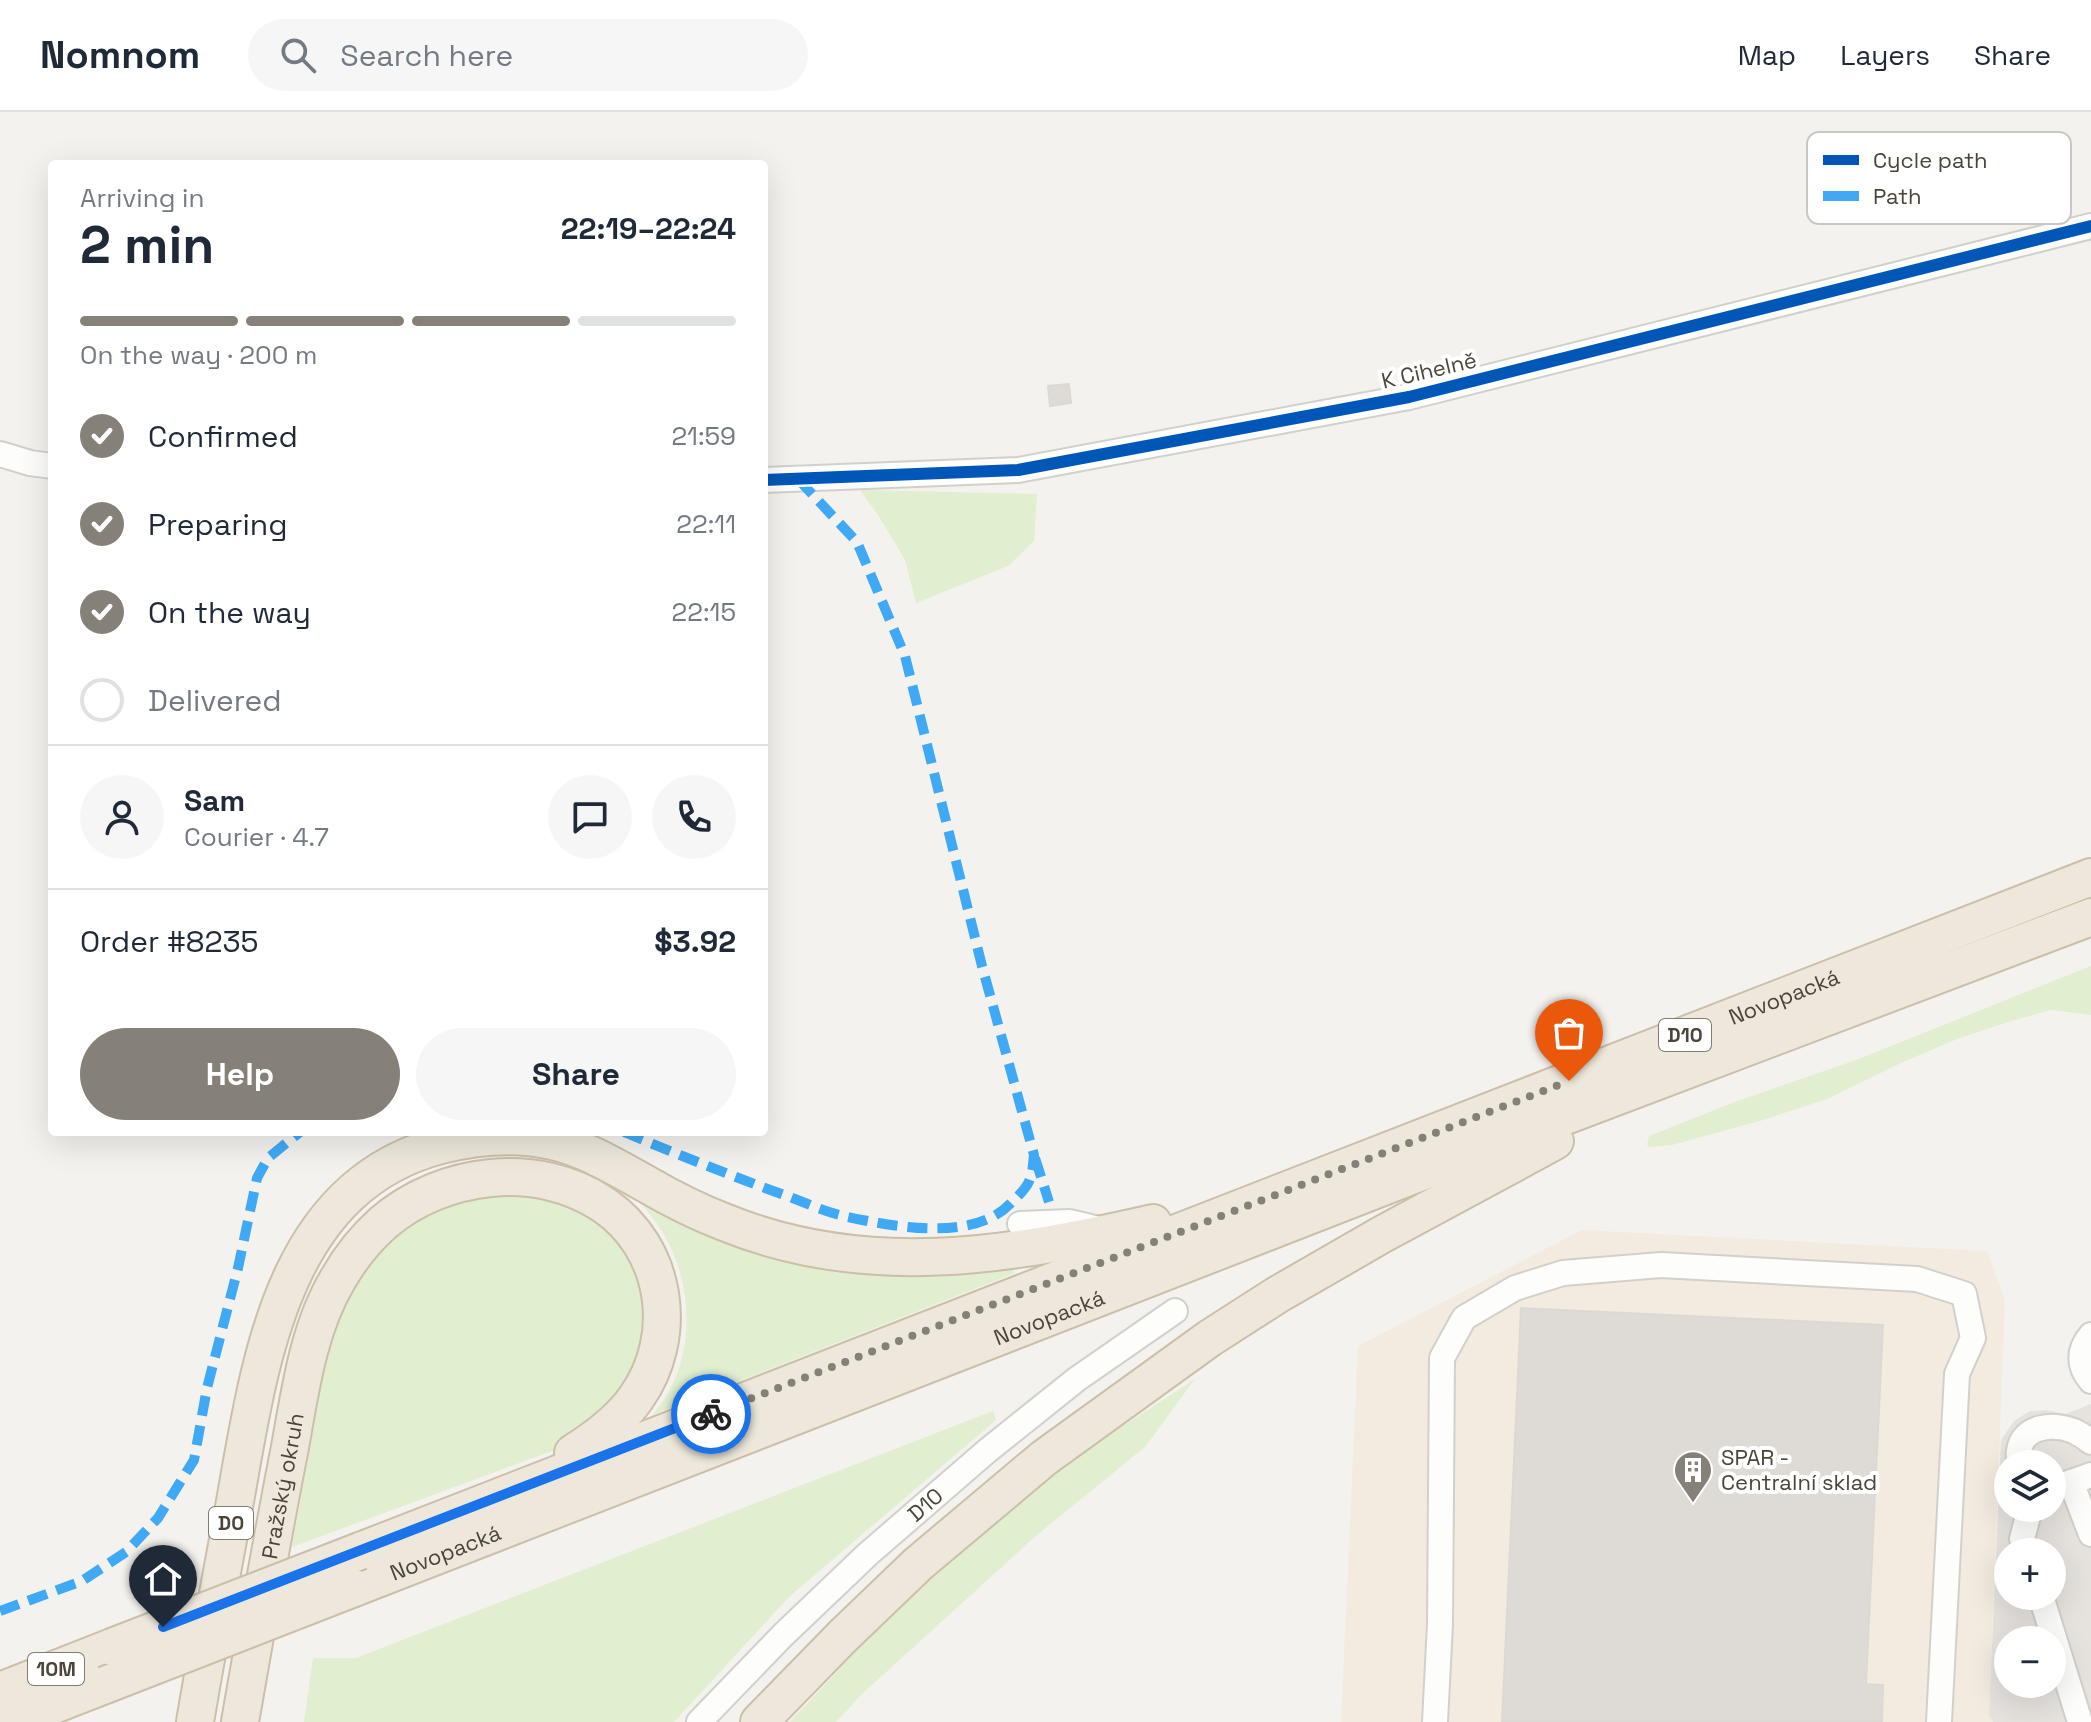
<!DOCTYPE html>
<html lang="en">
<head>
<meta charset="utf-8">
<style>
  body { margin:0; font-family:"Space Grotesk",sans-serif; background:#f6f6f7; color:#1f2937; height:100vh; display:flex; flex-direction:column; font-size:30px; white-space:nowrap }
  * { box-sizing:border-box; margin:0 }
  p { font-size:26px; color:#747a83 }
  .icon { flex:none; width:44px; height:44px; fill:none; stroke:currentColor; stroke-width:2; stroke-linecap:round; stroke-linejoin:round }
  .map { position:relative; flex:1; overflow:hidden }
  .details { position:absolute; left:48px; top:48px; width:720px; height:976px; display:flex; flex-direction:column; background:#fff; border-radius:8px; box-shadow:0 8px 32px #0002 }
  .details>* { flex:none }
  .fabs { position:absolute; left:1994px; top:1338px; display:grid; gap:16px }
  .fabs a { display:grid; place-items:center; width:72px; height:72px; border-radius:50%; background:#fff; box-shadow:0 8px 32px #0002; font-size:40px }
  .pin { position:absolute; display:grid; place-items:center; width:68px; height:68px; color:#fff; margin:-82px -34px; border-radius:50% 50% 50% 0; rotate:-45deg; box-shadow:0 0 8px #0007 }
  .pin .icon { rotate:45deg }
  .courier { position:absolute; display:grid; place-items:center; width:80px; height:80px; margin:-40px; border:6px solid #1a73e8; border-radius:50%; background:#fff; color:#222; box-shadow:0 2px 10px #0007 }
  .overview em { font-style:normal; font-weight:700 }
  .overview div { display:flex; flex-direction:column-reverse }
  .overview { display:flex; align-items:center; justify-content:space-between; height:136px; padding:0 32px }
  h1 { font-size:52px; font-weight:700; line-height:60px }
  .bar { display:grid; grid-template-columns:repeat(4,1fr); gap:12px 8px; align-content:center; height:96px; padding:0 32px }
  .bar i { height:10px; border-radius:6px; background:#e0e1e3 }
  .bar .current { background:#868178 }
  .bar p { grid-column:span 4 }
  .line { display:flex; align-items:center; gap:20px; padding:0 32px; border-top:2px solid #e0e1e3 }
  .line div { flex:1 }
  .round { display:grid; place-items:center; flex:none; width:84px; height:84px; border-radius:42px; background:#f6f6f7 }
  ol { padding:0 32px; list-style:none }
  li { display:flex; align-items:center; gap:24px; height:88px }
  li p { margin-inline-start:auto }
  li .icon { padding:8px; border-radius:50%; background:#868178; color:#fff; stroke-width:4 }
  li:last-child { color:#747a83 }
  li i { width:44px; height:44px; border:4px solid #e0e1e3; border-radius:50% }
  .action { display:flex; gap:16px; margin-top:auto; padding:16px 32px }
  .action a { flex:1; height:92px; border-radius:48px; background:#868178; color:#fff; font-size:32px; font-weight:700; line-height:92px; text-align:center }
  .action a+a { background:#f6f6f7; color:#1f2937 }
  header { display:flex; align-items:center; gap:48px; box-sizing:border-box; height:112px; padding:0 40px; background:#fff; border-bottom:2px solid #e0e1e3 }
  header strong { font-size:38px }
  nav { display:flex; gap:44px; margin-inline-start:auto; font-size:28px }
  .search { width:560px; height:72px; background:#f6f6f7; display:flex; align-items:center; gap:20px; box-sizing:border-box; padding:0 28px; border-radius:44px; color:#747a83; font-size:30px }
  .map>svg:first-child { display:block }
  .commercial { fill:#f3ebdf }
  .green { fill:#e1eecf }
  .parking { fill:#e6e3df; fill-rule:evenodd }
  .building { fill:#dedbd6; stroke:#dcd9d4; stroke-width:2 }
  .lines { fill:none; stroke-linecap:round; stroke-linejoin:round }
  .minor-casing { stroke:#d2d0cb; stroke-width:28 }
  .highway-casing { stroke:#ccbfa9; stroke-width:40 }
  .minor { stroke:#fdfdfc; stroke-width:24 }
  .highway { stroke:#ede8db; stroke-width:36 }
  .highway-bridge-casing { stroke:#ccbfa9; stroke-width:40; stroke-linecap:butt }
  .highway-bridge { stroke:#ede8db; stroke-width:36 }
  .quiet { stroke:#3fa9f5; stroke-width:10; stroke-dasharray:20 10; stroke-linecap:butt }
  .cycleway-casing { stroke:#fff; stroke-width:17 }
  .cycleway { stroke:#0057b8; stroke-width:12 }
  .done { stroke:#868178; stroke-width:8; stroke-dasharray:0 14.4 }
  .route { stroke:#1a73e8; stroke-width:10 }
  .labels { text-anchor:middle; stroke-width:8; stroke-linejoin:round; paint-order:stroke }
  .shield { fill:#fff; stroke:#817c74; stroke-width:2 }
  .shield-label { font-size:20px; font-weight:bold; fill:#4b4439 }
  .street-label { font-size:22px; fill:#4b4439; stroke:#fff }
  .poi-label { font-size:22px; fill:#4b4439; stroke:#fff; text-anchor:start }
  .key { fill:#fff; stroke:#c9c7c4; stroke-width:2 }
  .key-label { font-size:22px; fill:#4b4439 }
</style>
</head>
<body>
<header>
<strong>Nomnom</strong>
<div class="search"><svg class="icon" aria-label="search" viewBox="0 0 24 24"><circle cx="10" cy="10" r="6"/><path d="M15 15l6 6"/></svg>Search here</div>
<nav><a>Map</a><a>Layers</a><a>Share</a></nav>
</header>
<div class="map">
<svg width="2091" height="1610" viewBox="0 0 2091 1610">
  <rect width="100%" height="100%" fill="#f4f2ee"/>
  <polygon class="commercial" points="1582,1118 1987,1139 2005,1188 1989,1602 1993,1610 1341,1610 1358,1234"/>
  <g class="green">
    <polygon points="860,378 1037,382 1034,429 1008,454 916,491 905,448 878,403"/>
    <polygon points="2091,854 2091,903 2051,898 2011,909 1957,927 1901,951 1827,987 1763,1008 1672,1033 1650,1035 1647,1033 1649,1024 1732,991 1856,948"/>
    <polygon points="512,1076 599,1101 649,1169 636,1268 584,1322 555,1338 292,1435 334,1201 357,1154 406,1104"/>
    <path d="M637,1086L1012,1155L1015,1161L652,1303C693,1257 696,1187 669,1132C661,1115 648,1100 637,1086Z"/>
    <polygon points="1195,1267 1145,1335 1037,1423 862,1582 836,1610 790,1610 909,1482 1059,1356"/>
    <polygon points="993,1299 996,1308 789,1485 674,1610 304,1610 313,1546 356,1546"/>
  </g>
  <path class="parking" d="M2091,1292V1610H1993L1989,1603L2001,1328L2014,1309L2030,1299L2046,1298L2065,1302ZM2008,1352H2052V1396H2008ZM2008,1440H2052V1484H2008ZM2008,1528H2052V1572H2008Z"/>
  <g class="building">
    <polygon points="1069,272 1071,291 1050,294 1048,274"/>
    <polygon points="1521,1196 1883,1213 1866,1572 1883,1573 1882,1610 1502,1610"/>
  </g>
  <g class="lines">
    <g class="minor-casing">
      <g id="minor">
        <polyline points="0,342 30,351 52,354"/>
        <polyline points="764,368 1018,358 1409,285 2091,114"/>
        <polyline points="1020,1112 1069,1110 1099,1117"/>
        <path d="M2091,1223C2078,1238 2078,1254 2091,1269"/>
        <path d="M2020,1352C2019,1348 2018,1343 2019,1339C2022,1313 2055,1311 2074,1319C2080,1322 2086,1326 2091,1330"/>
        <polyline points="2071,1370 2091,1422"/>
        <polyline points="2052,1377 2091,1363"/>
        <polyline points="2027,1440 2022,1427 2030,1396"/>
        <polyline points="2041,1484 2080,1610"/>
        <path id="s1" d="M699,1610L783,1523L868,1442L987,1339L1077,1267L1175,1199"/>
        <polyline points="1435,1610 1440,1512 1442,1246 1464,1206 1515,1176 1563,1161 1661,1153 1917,1167 1964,1182 1973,1226 1957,1262 1939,1610"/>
      </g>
    </g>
    <g class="highway-casing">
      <g id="highway">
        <path id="s2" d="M360,1439L2091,765"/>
        <path id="s3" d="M354,1476L1560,1006L2091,805"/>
        <polyline points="0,1579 112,1535"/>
        <polyline points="10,1610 105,1573"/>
        <path d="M195,1610C207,1538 221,1467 234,1395C259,1257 279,1075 441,1033C477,1024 516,1021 552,1029C587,1037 617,1056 648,1073C672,1087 698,1100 724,1110C866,1168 1009,1144 1153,1111"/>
        <path id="s4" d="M240,1610C256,1518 272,1427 290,1335C300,1280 308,1217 338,1167C350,1146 365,1127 383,1111C442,1060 538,1048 604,1093C667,1136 680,1224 636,1286C620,1309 597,1326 573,1341"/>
        <polyline points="759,1610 843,1524 918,1452 1044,1346 1210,1226 1277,1183 1381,1123 1555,1029"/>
      </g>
    </g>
    <use href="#minor" class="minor"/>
    <use href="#highway" class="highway"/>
    <g class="highway-bridge-casing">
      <g id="highway-bridge">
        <polyline points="112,1535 360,1439"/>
        <polyline points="105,1573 354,1476"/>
      </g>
    </g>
    <use href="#highway-bridge" class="highway-bridge"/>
    <g class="quiet">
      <path d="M624,1020C679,1043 734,1065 790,1085C808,1092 828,1101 848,1105C896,1115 974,1130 1011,1091C1018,1084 1027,1076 1030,1067C1033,1060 1033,1050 1034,1043L982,854L905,544L857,430L798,367"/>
      <polyline points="1035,1046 1049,1090"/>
      <polyline points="0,1499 82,1469 126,1440 158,1406 194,1348 207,1276 238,1156 257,1066 268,1046 300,1020"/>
    </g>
    <g class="cycleway-casing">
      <polyline id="cycleway" points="764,368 1018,358 1409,285 2091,114"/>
    </g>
    <use href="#cycleway" class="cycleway"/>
  </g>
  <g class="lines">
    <polyline class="done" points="711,1302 1569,969"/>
    <polyline class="route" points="163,1515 711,1302"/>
  </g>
  <defs>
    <g id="building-pin" transform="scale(2)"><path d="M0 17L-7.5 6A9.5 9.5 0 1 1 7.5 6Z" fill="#868178" stroke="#fff"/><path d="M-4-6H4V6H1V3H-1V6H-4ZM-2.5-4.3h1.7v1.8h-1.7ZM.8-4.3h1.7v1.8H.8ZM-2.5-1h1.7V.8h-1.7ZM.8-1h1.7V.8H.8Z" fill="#fff"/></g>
  </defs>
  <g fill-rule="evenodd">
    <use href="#building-pin" x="1693" y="1358"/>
  </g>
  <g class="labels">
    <g class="shield">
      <rect x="1659" y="907" width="52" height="32" rx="6"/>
      <rect x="209" y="1395" width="44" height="32" rx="6"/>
      <rect x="28" y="1541" width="56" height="32" rx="6"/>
    </g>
    <g class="shield-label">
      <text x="1685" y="930">D10</text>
      <text x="231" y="1418">D0</text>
      <text x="56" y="1564">10M</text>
    </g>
    <g class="street-label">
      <text transform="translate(1429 258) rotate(-13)" y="8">K Cihelně</text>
      <text dy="8" stroke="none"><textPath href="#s2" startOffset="1528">Novopacká</textPath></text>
      <text dy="8" stroke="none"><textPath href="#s3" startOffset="746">Novopacká</textPath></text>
      <text dy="8" stroke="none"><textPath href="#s4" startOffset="240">Pražský okruh</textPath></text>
      <text dy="8" stroke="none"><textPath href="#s1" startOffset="314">D10</textPath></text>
      <text dy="8" stroke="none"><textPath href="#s3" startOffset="98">Novopacká</textPath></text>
    </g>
    <g class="poi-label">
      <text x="1721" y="1353">SPAR -<tspan x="1721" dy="25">Centralní sklad</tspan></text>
    </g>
  </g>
  <rect x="1807" y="20" width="264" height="92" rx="12" class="key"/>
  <rect x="1823" y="43" width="36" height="10" fill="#0057b8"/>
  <rect x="1823" y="79" width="36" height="10" fill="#3fa9f5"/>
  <g class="key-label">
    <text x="1873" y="56">Cycle path</text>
    <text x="1873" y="92">Path</text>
  </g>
</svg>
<div class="fabs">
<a><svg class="icon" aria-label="layers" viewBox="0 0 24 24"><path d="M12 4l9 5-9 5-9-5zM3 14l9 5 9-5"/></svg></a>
<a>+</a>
<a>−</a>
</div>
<div class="pin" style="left:1569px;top:969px;background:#ea580c"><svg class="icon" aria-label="bag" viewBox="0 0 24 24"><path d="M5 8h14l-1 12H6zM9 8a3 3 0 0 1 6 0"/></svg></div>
<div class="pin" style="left:163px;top:1515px;background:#1f2937"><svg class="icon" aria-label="home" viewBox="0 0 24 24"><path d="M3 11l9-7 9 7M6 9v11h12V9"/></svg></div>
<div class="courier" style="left:711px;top:1302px"><svg class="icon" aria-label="bike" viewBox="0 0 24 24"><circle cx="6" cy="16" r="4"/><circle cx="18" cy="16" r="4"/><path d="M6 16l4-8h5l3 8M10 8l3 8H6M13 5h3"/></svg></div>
<section class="details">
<div class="overview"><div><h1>2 min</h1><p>Arriving in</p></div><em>22:19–22:24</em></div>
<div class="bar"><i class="current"></i><i class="current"></i><i class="current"></i><i></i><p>On the way · 200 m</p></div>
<ol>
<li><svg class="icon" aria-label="check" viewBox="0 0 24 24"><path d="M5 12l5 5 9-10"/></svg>Confirmed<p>21:59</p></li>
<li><svg class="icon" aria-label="check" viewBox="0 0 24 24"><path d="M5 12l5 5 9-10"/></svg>Preparing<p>22:11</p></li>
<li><svg class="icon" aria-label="check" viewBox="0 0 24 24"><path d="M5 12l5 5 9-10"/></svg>On the way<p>22:15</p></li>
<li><i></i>Delivered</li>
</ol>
<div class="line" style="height:144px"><a class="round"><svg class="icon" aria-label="person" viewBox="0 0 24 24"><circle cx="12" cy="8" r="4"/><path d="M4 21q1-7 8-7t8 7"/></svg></a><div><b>Sam</b><p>Courier · 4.7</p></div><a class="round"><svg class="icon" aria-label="chat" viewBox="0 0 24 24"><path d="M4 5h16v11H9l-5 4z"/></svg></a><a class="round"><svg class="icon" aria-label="phone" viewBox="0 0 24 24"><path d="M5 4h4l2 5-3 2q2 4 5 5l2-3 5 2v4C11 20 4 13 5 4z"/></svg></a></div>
<div class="line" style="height:104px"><div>Order #8235</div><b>$3.92</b></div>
<div class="action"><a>Help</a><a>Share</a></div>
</section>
</div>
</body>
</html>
